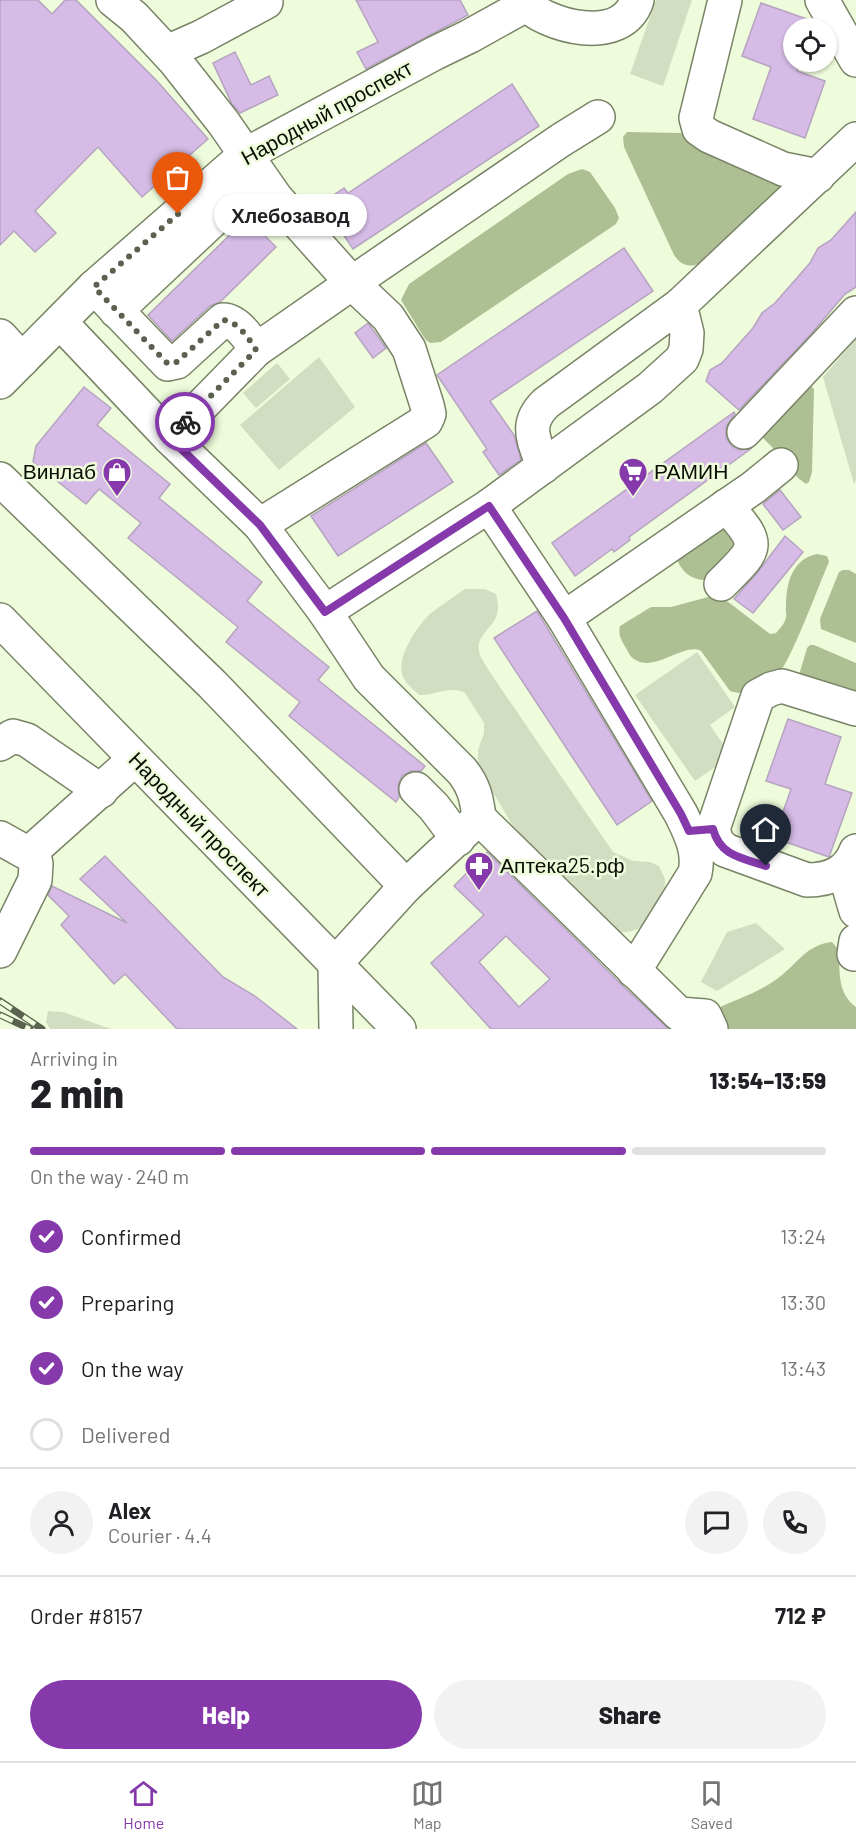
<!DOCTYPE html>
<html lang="en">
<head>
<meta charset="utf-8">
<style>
  body { margin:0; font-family:Barlow,sans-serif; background:#f2f2f2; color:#202124; height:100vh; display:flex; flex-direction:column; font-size:22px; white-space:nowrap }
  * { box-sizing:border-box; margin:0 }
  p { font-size:20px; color:#757577 }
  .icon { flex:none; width:33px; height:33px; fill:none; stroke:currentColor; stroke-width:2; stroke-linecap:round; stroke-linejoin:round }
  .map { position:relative; height:1029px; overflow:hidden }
  .side { display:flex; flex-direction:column; background:#fff; flex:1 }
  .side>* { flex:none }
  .buttons { position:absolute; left:783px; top:18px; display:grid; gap:12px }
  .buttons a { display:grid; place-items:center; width:54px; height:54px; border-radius:50%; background:#fff; box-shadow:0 2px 4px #0004; font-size:30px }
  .pin { position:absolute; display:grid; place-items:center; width:51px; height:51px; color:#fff; margin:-62px -26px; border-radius:50% 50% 50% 0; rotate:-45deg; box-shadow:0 0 6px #0007 }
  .pin .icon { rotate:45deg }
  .courier { position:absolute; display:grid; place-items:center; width:60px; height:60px; margin:-30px; border:4px solid #8539aa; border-radius:50%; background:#fff; color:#222; box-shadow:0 2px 8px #0007 }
  .bubble { position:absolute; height:42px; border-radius:21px; background:#fff; box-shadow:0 2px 4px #0004; font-size:20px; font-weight:800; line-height:42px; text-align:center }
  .head em { font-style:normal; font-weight:800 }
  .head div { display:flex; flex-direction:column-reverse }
  .head { display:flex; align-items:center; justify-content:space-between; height:102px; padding:0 30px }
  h1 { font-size:39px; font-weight:800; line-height:45px }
  .bar { display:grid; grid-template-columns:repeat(4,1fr); gap:9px 6px; align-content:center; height:72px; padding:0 30px }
  .bar i { height:8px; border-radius:4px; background:#e0e0e0 }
  .bar .active { background:#8539aa }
  .bar p { grid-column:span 4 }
  .line { display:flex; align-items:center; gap:15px; padding:0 30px; border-top:2px solid #e0e0e0 }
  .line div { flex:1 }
  .round { display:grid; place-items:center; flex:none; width:63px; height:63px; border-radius:32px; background:#f2f2f2 }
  ol { padding:0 30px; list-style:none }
  li { display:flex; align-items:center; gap:18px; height:66px }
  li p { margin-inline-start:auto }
  li .icon { padding:6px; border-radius:50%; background:#8539aa; color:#fff; stroke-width:4 }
  li:last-child { color:#757577 }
  li i { width:33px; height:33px; border:3px solid #e0e0e0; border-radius:50% }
  .primary-button { display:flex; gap:12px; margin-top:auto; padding:12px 30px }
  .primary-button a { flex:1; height:69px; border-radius:36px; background:#8539aa; color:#fff; font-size:24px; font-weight:800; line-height:69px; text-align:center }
  .primary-button a+a { background:#f2f2f2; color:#202124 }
  .menu { display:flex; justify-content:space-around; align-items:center; height:84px; border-top:2px solid #e0e0e0; background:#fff; font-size:16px; color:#757577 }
  .menu a { display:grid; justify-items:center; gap:3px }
  .menu .active { color:#8539aa }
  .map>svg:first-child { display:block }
  .green { fill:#d2ddc1 }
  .forest { fill:#aebf93 }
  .building { fill:#d5bbe5; stroke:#b5a4c0; stroke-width:1.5; fill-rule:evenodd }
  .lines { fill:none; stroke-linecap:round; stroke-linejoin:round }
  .minor-casing { stroke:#798467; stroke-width:36 }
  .major-casing { stroke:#798467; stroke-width:36 }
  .minor { stroke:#fff; stroke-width:33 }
  .major { stroke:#fff; stroke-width:33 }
  .rail-casing { stroke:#5b6250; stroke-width:7 }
  .rail { stroke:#effcdb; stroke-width:4.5; stroke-dasharray:14; stroke-linecap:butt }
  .done { stroke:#5a614f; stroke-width:6; stroke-dasharray:0 10.8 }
  .route { stroke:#8539aa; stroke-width:8 }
  .labels { text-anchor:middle; stroke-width:5; stroke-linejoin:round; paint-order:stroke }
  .street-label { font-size:21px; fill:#0a0e04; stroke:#effcdb }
  .poi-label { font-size:21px; fill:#0a0e04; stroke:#effcdb; text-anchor:start }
</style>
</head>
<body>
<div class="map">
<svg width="856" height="1029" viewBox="0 0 856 1029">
  <rect width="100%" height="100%" fill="#effcdb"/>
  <g class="green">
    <polygon points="656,0 692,0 663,86 630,74"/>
    <polygon points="856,339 856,480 854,484 823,377"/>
    <polygon points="319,357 355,407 279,470 240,425"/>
    <polygon points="277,363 290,379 256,408 243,393"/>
    <path d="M465,589H485L496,594C506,628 475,628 479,652C481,659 487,667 491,674L613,852L633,861L650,862L659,866L665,879L664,905C648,922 643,933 618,932L521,840L478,767V750L484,733V723L465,693C452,685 433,696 419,695C413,689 406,684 403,677C395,659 417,626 430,614C441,605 454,597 465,589Z"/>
    <polygon points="697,652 735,707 710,725 731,756 695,781 635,695"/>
    <polygon points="756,923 785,949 717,991 701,982 727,932"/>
    <polygon points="48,1011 63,1012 111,1029 50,1029 46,1022"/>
  </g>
  <g class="forest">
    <path d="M627,132L681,133C704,162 748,167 780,184L779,189L698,264C688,268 680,264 674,255L624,147L623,137Z"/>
    <polygon points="582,169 590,172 615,208 619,218 616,224 441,342 430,343 425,339 401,300 409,284 568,174"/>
    <polygon points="809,384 814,389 812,472 809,482 806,484 798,478 776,451 759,434"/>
    <path d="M721,520L740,541L708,580C692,581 681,572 676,557Z"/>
    <path d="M817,554L827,556L829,562C819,584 790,665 776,677C764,687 745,697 730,691L701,651C684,642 654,674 634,659C630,657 628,651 626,648C621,640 618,634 620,626L651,607H671L712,596L722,598L731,604L770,634L776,633C780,628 785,624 786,617C787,614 785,610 786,607C786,583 792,559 817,554Z"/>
    <polygon points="843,570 849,570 856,574 856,643 821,629 820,619 839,572"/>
    <polygon points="810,645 814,645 856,663 856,697 799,675 807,648"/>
    <path d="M832,942L838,949C841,972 836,992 856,1007V1029H728L717,1024L716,1009C734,1000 754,994 771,983C795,969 803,945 832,942Z"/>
  </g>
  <g class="building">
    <polygon points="0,0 38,0 52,14 65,0 76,0 157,81 208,139 142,197 98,147 35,211 56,233 35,252 14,231 0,245"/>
    <polygon points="356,0 460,0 468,15 366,69 357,52 378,42"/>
    <polygon points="761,3 813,21 814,24 812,28 794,28 794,62 801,62 797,71 825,81 805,138 753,119 771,67 742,56"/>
    <polygon points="235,52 251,85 269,76 278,95 240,113 232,104 213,63"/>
    <polygon points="512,84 539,126 353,249 322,203 344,188 348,193"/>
    <polygon points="856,212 856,287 845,294 811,334 739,410 706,381 710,370 722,363 753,328 762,313 775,303 810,263 818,248 831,240"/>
    <polygon points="247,218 276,247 220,302 210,306 172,341 148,315"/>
    <polygon points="624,248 653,291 490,401 514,435 521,460 499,475 483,452 487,449 437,375"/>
    <polygon points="368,323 386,348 373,358 355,333"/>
    <polygon points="84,387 111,408 97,425 170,484 159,498 262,582 247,601 329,667 318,680 425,766 421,771 411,771 402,776 398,785 399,797 396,802 289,716 300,702 226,642 238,627 128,538 141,523 99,489 86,504 33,462 36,446"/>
    <polygon points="734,412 735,414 726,427 726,438 732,446 739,450 752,448 629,537 630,540 614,552 612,549 575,576 552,543"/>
    <polygon points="426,443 453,482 338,556 311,516"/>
    <polygon points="780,490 801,517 783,530 763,504"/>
    <polygon points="785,536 803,552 753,613 734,599 757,573"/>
    <polygon points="537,611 652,801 617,825 494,638"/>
    <polygon points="788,719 841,737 825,784 852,793 829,857 774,838 791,789 766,781"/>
    <path d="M487,852L624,987L669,1029H491L431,963L484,915L454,886ZM506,936L550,979L519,1007L479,962Z"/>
    <polygon points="105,856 223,977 255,996 297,1029 177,1029 125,974 114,984 61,925 69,916 48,895 52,886 127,923 80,879"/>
  </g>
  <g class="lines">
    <g class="minor-casing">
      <g id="minor">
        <polyline points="113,0 134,17 175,61 223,122 276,198 352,283 256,350 170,438"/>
        <path d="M521,0C546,28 623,46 637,0"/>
        <polyline points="725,0 696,118 699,129 709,136 783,169 818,176"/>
        <polyline points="822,0 856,60"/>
        <polyline points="167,52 201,37 266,2"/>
        <path d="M94,287L168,364L177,362L223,320C237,320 249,338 256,350"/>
        <polyline points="116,311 247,188 259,175"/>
        <path d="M60,322L170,438L260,525L325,612L369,678L462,771C474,786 477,799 479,818L406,886L335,964L336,1029"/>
        <polyline points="0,336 22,360"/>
        <polyline points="0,382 94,287 245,155 435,53 470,36 515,11 524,3"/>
        <polyline points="744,432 856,313"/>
        <path d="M543,467C535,441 523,425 546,403L680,305"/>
        <polyline points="0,479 212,684 406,886"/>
        <path d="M489,506L564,618L681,814C690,833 700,851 695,873L634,971"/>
        <polyline points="260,525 426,421 429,414 427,405 409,349 388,317 352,283 561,140 598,117"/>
        <path d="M721,584C757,548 763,546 726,506"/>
        <polyline points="325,612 489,506 650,388 682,359 686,349 687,333 680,305 856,139"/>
        <polyline points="564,618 754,487 781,465"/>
        <path d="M856,709L782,686L771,689L758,696L713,829L717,842L725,850L807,880C829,880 848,873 856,851"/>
        <polyline points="0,744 13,736 27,740 101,791"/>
        <polyline points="416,789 434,807 458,839"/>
        <polyline points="479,818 679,1014 705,1016 711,1029"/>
        <polyline points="0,838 25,852 33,850 135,759"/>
        <polyline points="844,870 856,911"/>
        <polyline points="0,951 35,880 36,864 33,850"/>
        <polyline points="854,954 856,941"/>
      </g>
    </g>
    <g class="major-casing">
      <polyline id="major" points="0,620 399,1029"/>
    </g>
    <use href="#minor" class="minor"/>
    <use href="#major" class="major"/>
    <g class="rail-casing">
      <g id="rail">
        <polyline points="0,1001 42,1029"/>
        <polyline points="0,1015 30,1029"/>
      </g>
    </g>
    <use href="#rail" class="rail"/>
  </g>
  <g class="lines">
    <path class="done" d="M178,214L94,287L168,364L177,362L223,320C237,321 249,338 256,350L185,422"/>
    <path class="route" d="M185,422L170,438L260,525L325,612L489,506L564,618L681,814L689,831L713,829C720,856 742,858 766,866"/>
  </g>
  <defs>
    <g id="shop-pin" transform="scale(1.5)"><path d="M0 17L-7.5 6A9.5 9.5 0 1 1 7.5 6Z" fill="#8539aa" stroke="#effcdb"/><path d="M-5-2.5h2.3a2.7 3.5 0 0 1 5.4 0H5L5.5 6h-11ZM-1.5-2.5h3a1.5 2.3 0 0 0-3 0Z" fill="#fff"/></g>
    <g id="supermarket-pin" transform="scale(1.5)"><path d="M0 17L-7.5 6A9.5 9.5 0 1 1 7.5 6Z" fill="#8539aa" stroke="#effcdb"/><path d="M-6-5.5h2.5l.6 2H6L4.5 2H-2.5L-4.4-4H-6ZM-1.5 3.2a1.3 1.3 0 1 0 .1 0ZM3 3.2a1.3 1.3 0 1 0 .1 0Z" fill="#fff"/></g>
    <g id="pharmacy-pin" transform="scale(1.5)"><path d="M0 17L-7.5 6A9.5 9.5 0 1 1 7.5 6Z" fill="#8539aa" stroke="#effcdb"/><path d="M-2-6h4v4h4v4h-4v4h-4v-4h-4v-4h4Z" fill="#fff"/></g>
  </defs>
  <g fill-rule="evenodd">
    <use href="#shop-pin" x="117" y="472"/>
    <use href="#supermarket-pin" x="633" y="472"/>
    <use href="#pharmacy-pin" x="479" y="866"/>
  </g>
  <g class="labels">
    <g class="street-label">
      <text transform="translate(327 113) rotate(-29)" y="7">Народный проспект</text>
      <text transform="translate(199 825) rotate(46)" y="7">Народный проспект</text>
    </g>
    <g class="poi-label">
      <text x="96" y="479" text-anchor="end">Винлаб</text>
      <text x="654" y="479">РАМИН</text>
      <text x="500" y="873">Аптека25.рф</text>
    </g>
  </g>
</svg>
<div class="buttons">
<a><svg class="icon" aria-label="locate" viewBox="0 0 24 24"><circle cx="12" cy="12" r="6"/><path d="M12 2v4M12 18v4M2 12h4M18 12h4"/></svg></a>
</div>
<div class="pin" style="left:178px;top:214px;background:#ea580c"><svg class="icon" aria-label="bag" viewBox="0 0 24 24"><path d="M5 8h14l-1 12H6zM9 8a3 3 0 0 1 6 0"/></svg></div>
<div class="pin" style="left:766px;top:866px;background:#1f2937"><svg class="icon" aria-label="home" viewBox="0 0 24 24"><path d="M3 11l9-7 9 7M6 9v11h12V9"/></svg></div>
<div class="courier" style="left:185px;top:422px"><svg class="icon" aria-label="bike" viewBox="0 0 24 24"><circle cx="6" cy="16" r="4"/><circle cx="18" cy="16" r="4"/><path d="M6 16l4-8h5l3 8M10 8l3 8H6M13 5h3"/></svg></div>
<div class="bubble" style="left:214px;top:194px;width:153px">Хлебозавод</div>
</div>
<section class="side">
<div class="head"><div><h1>2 min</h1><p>Arriving in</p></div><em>13:54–13:59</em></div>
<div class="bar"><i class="active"></i><i class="active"></i><i class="active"></i><i></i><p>On the way · 240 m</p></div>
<ol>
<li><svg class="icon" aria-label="check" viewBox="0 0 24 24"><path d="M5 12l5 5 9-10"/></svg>Confirmed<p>13:24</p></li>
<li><svg class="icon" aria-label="check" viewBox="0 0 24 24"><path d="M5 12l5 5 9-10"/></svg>Preparing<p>13:30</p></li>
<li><svg class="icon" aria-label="check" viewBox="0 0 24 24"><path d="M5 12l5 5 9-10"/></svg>On the way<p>13:43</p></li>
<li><i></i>Delivered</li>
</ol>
<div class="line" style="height:108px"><a class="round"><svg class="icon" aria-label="person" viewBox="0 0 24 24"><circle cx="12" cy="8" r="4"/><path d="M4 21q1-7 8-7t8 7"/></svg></a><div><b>Alex</b><p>Courier · 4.4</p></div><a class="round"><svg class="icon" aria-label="chat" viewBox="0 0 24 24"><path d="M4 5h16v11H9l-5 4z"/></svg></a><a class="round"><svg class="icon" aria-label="phone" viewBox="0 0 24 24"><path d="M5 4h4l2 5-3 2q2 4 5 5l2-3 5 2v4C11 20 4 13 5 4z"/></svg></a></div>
<div class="line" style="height:78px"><div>Order #8157</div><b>712 ₽</b></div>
<div class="primary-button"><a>Help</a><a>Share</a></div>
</section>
<nav class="menu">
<a class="active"><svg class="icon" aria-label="home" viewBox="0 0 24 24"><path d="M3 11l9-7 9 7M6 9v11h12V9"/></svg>Home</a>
<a><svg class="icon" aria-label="map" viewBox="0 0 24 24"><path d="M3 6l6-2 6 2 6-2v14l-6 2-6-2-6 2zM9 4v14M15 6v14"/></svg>Map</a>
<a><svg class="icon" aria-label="saved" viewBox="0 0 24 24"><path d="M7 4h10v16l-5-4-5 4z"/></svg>Saved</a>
</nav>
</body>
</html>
